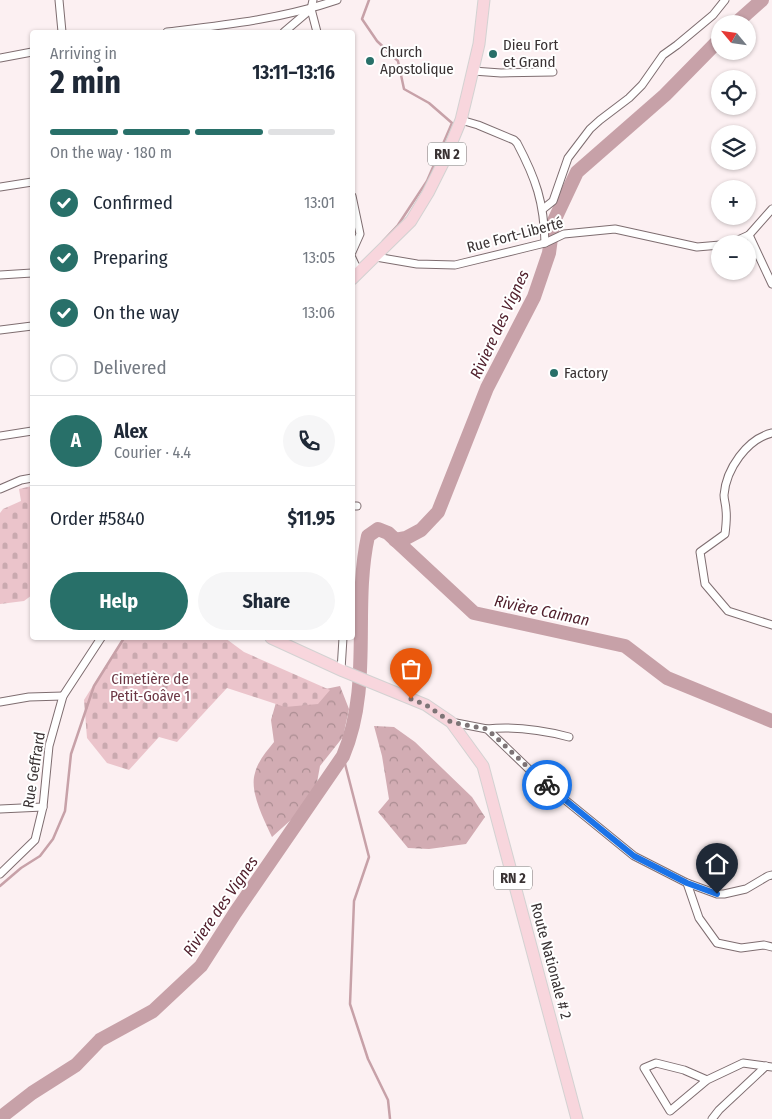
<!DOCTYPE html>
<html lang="en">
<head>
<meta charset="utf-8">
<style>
  body { margin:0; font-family:"Fira Sans Condensed",sans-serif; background:#f6f6f7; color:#1f2937; height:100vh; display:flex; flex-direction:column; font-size:19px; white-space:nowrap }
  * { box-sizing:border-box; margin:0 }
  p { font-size:16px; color:#747a83 }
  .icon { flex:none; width:28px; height:28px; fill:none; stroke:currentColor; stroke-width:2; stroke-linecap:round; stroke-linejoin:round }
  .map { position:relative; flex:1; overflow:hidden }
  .details { position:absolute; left:30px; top:30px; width:325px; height:610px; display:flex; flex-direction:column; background:#fff; border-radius:5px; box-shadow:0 1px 4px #0004 }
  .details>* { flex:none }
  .needle { width:32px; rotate:299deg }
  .tools { position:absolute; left:711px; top:15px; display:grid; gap:10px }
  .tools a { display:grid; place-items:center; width:45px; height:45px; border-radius:50%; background:#fff; box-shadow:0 1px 4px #0004; font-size:25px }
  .pin { position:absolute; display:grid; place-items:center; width:42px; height:42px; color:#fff; margin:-51px -21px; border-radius:50% 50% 50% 0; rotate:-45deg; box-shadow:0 0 5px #0007 }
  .pin .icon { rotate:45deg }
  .courier { position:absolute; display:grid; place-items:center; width:50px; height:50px; margin:-25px; border:4px solid #1a73e8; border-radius:50%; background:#fff; color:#222; box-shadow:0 1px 6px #0007 }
  .summary em { font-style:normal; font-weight:700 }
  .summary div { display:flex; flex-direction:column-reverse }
  .summary { display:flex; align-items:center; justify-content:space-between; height:85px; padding:0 20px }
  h1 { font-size:32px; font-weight:700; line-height:38px }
  .bar { display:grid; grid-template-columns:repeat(4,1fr); gap:8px 5px; align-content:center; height:60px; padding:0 20px }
  .bar i { height:6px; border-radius:4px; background:#e0e1e3 }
  .bar .on { background:#287069 }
  .bar p { grid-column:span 4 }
  .line { display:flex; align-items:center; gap:12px; padding:0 20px; border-top:1px solid #e0e1e3 }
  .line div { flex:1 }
  .round { display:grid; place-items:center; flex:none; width:52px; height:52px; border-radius:26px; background:#f6f6f7 }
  ol { padding:0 20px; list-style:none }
  li { display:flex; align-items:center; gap:15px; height:55px }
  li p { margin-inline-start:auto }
  li .icon { padding:5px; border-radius:50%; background:#287069; color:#fff; stroke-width:4 }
  li:last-child { color:#747a83 }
  li i { width:28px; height:28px; border:2px solid #e0e1e3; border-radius:50% }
  .cta { display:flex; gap:10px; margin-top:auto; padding:10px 20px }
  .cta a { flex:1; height:58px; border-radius:30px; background:#287069; color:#fff; font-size:20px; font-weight:700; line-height:58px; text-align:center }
  .cta a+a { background:#f6f6f7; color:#1f2937 }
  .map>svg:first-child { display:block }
  .forest { fill:url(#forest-crowns) }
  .cemetery { fill:url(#cemetery-stones) }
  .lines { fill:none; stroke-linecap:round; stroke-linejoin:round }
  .stream { stroke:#c7a1a8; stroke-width:2.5 }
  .river { stroke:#c7a1a8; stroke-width:14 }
  .minor-casing { stroke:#7e6d70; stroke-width:9 }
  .primary-casing { stroke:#d3d2d2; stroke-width:13 }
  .minor { stroke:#fff; stroke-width:7 }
  .primary { stroke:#f8d6dd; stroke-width:11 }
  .done { stroke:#7d7476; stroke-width:5; stroke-dasharray:0 9 }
  .route { stroke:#1a73e8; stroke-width:6 }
  .poi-dot { fill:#287069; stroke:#fff; stroke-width:2 }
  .labels { text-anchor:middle; stroke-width:4; stroke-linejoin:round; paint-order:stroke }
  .shield { fill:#fff; stroke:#747070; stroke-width:1 }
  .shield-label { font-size:14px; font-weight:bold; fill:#393233 }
  .poi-label { font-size:15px; fill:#393233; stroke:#fff; text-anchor:start }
  .street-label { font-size:15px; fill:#393233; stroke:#fff }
  .park-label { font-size:15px; fill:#6d3845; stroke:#fff }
  .water-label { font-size:16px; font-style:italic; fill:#51202d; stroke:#fff }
</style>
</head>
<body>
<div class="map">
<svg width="772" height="1119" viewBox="0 0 772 1119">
  <defs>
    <pattern id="forest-crowns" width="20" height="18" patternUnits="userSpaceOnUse" patternTransform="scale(1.25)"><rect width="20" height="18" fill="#d2acb3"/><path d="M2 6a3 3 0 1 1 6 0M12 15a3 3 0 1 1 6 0" fill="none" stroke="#ab8d92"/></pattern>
    <pattern id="cemetery-stones" width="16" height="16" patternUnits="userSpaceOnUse" patternTransform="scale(1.25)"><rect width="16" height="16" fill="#ebc4cb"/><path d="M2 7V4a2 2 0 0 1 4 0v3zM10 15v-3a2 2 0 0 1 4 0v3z" fill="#caa9af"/></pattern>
  </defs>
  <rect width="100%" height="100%" fill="#fcf0f2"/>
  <g class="forest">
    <path d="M340,686L349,709L343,737L320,766L314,799L272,837C264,820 249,791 255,773C258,761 266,752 274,742L271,720L277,699Z"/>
    <polygon points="374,726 394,727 415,742 472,797 485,817 466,844 429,849 408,848 378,812 389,799 382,756"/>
  </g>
  <g class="cemetery">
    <polygon points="32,486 32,595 24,601 0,604 0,513 3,509 21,501 19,489"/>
    <polygon points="123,638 225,638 244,652 330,690 318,704 285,707 227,688 177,742 159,737 129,770 107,763 87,738 84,700"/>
  </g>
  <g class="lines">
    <g class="stream">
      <polyline points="369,0 362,19 377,41 398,61 404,89 429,103 452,123 427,181 398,225 383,241"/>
      <polyline points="343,756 369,857 354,901 350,1004 368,1059 388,1100 390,1119"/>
      <polyline points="0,886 21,868 40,856 53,839 65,811 71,754 94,686 124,638"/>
    </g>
    <g class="river">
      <polyline points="735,24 762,0"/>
      <polyline points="395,540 406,538 421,530 438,512 487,388 534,297 549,253 553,223 577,172 665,95 720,39"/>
      <path d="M0,1118L32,1093L76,1065L100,1040L153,1011L201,966L235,913L343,756C373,685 352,609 368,536L378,529L388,533L474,613L625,646L667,678L772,721"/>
    </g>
    <g class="minor-casing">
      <g id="minor">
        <polyline points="59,0 62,32"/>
        <polyline points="313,0 311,9 317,32"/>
        <path d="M167,32C224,25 282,19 337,0"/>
        <polyline points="284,32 311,9"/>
        <polyline points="0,58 32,52"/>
        <polyline points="473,71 501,73 553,72"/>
        <path d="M461,120L478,125L514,140L517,143C536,179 544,202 545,243"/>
        <polyline points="0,187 32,182"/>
        <polyline points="352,196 360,234 352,252"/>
        <polyline points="543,209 553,201 568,158 590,129 600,120 629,98 642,85 663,55 677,45 713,15 725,0"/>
        <polyline points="749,235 772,284"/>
        <polyline points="729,244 749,235 772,209"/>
        <polyline points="376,257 417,264 455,265 545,243 564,234 615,229 697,247 720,245"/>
        <polyline points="352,258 359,273"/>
        <polyline points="0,275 32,273"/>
        <polyline points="0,330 32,326"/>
        <path d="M772,433C747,439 726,469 724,495C724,500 726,505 726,510C727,518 726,526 725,534L700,552L705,584L728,611L772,625"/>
        <polyline points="0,436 32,431"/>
        <polyline points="0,489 21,480 32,478"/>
        <polyline points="352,506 357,506"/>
        <polyline points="341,670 343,638"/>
        <polyline points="0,702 29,697 63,696"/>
        <polyline points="451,722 487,729 537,777 634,856 687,883 717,894 724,894 746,889 768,876 772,875"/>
        <path d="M487,729C515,726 542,730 569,737"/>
        <polyline points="0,809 43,807"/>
        <polyline points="0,874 35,840 43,807 49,746 63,696 101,638"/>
        <polyline points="687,883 699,918 717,943 741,948 764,945 772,947"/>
        <polyline points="707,1080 684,1070 656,1063 644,1068 670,1111 707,1080 743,1063 772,1067"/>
        <polyline points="712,1119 719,1110 766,1066"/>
      </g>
    </g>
    <g class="primary-casing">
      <g id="primary">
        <polyline points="352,279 411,221 428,193 444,161 461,120 468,91 479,44 484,0"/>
        <polyline points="271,638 343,671 426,705 451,722 483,766 577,1119"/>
      </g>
    </g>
    <use href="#minor" class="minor"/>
    <use href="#primary" class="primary"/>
  </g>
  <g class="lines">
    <polyline class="done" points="411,699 426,705 451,722 487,729 547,785"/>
    <polyline class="route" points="547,785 634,856 687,883 717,894"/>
  </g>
  <g class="poi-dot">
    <circle cx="493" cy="54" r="5"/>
    <circle cx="370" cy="61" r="5"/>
    <circle cx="554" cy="373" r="5"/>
  </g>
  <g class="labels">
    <g class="shield">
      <rect x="428" y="142.5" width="38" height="23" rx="4"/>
      <rect x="494" y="866.5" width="38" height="23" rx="4"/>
    </g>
    <g class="shield-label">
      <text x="447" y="159">RN 2</text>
      <text x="513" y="883">RN 2</text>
    </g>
    <g class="poi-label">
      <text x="503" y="50">Dieu Fort<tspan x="503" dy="17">et Grand</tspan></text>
      <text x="380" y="57">Church<tspan x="380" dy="17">Apostolique</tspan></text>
      <text x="564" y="378">Factory</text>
    </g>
    <g class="street-label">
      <text transform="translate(515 235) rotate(-15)" y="5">Rue Fort-Liberté</text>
      <text transform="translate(34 770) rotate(-81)" y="5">Rue Geffrard</text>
      <text transform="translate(551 961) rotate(75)" y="5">Route Nationale # 2</text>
    </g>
    <g class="park-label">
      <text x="150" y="684">Cimetière de<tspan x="150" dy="17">Petit-Goâve 1</tspan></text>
    </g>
    <g class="water-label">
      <text transform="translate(499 324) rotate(-65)" y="6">Riviere des Vignes</text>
      <text transform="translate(542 610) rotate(12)" y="6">Rivière Caiman</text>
      <text transform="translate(220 906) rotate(-55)" y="6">Riviere des Vignes</text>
    </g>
  </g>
</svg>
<div class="tools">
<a><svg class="needle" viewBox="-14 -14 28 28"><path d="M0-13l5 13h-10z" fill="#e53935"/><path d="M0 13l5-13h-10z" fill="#747a83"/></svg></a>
<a><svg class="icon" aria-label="locate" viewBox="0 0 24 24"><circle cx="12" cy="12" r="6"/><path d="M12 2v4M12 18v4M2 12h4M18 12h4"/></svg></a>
<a><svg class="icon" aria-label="layers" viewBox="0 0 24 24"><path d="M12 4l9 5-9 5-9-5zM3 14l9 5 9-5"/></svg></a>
<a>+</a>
<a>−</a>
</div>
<div class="pin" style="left:411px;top:699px;background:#ea580c"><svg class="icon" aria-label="bag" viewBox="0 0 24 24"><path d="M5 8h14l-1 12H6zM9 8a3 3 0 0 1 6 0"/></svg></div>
<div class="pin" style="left:717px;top:894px;background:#1f2937"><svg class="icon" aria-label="home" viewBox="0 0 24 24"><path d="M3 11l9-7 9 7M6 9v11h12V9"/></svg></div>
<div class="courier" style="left:547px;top:785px"><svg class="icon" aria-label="bike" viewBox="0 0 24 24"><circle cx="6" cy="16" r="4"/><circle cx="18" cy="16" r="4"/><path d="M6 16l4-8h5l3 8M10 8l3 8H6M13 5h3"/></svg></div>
<section class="details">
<div class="summary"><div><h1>2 min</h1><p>Arriving in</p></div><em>13:11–13:16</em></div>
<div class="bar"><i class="on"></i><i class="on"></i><i class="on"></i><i></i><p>On the way · 180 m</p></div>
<ol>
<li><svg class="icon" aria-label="check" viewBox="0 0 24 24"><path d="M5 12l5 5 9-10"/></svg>Confirmed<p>13:01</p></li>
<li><svg class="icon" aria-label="check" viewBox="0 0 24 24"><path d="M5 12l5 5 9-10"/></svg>Preparing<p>13:05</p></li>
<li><svg class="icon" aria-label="check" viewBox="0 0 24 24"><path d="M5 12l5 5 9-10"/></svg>On the way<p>13:06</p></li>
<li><i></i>Delivered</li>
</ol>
<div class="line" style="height:90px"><b class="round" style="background:#287069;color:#fff">A</b><div><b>Alex</b><p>Courier · 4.4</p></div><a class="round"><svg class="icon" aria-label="phone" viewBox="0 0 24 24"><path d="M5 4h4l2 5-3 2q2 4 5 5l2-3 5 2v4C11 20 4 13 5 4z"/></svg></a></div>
<div class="line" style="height:65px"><div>Order #5840</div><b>$11.95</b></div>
<div class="cta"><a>Help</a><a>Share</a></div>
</section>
</div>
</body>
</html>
